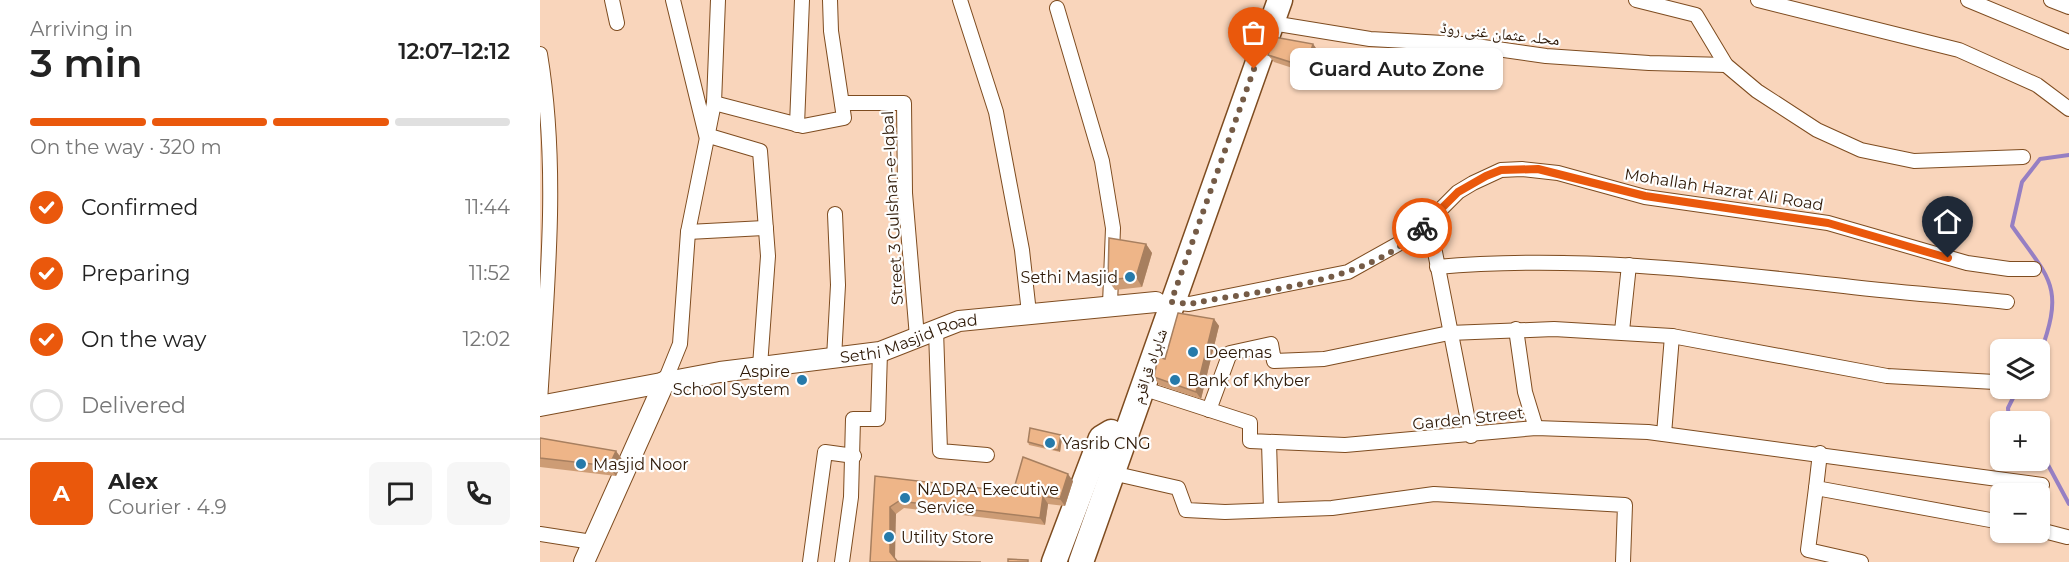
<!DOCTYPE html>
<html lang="en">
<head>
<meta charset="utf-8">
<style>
  body { margin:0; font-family:Montserrat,"Noto Naskh Arabic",sans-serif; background:#f6f6f6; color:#222; height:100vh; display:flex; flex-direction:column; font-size:22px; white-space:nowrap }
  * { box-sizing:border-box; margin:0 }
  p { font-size:20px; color:#767676 }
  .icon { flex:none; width:33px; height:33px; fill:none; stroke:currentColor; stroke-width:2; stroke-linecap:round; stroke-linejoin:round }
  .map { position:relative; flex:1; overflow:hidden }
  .side { display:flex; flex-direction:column; background:#fff; width:540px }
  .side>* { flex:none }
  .tools { position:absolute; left:1450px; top:339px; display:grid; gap:12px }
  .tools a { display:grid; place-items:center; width:60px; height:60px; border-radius:9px; background:#fff; box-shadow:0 2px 4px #0004; font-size:30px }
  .pin { position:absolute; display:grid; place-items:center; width:51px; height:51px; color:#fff; margin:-62px -26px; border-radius:50% 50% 50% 0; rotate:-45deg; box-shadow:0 0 6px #0007 }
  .pin .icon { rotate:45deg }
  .courier { position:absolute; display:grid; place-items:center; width:60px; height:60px; margin:-30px; border:4px solid #ea580c; border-radius:50%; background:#fff; color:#222; box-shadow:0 2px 8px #0007 }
  .bubble { position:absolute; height:42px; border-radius:9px; background:#fff; box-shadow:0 2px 4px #0004; font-size:20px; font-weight:600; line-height:42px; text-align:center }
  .overview em { font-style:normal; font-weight:600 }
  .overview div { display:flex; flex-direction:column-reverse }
  .overview { display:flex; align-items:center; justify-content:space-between; height:102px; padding:0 30px }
  h1 { font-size:39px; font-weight:600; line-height:45px }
  .bar { display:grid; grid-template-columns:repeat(4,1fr); gap:9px 6px; align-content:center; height:72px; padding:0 30px }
  .bar i { height:8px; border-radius:4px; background:#e0e0e0 }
  .bar .on { background:#ea580c }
  .bar p { grid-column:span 4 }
  .line { display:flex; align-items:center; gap:15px; padding:0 30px; border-top:2px solid #e0e0e0 }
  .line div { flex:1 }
  .round { display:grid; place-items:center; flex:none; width:63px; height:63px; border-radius:9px; background:#f6f6f6 }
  ol { padding:0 30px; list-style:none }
  li { display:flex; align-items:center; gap:18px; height:66px }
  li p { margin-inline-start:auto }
  li .icon { padding:6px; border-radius:50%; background:#ea580c; color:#fff; stroke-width:4 }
  li:last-child { color:#767676 }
  li i { width:33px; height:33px; border:3px solid #e0e0e0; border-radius:50% }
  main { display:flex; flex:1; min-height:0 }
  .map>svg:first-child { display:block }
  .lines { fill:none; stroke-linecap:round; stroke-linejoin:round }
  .stream { stroke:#967fc3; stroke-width:4 }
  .street-casing { stroke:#7e4c20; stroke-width:16 }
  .secondary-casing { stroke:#7e4c20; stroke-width:22 }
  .highway-casing { stroke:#7e4c20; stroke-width:27 }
  .street { stroke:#fff; stroke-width:14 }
  .secondary { stroke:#fff; stroke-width:20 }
  .highway { stroke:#fff; stroke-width:24 }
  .wall { fill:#cd9c75 }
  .shaded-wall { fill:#a77f5f }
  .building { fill:#eeb588; stroke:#a77f5f; stroke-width:1.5 }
  .done { stroke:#755b46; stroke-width:6; stroke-dasharray:0 10.8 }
  .route { stroke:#ea580c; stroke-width:8 }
  .poi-dot { fill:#267aaa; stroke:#fefefe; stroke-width:2 }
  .labels { text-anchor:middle; stroke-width:4.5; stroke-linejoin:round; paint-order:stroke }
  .street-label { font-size:16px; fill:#2e1907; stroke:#fefefe }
  .poi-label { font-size:16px; fill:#2e1907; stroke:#fefefe; text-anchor:start }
</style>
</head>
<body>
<main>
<section class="side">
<div class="overview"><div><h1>3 min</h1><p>Arriving in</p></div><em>12:07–12:12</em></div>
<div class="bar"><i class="on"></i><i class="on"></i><i class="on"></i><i></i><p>On the way · 320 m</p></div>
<ol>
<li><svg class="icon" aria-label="check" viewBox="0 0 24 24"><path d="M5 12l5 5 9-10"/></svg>Confirmed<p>11:44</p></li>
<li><svg class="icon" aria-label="check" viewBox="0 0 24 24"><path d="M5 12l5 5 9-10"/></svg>Preparing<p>11:52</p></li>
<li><svg class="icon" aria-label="check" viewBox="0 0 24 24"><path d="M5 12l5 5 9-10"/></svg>On the way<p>12:02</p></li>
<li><i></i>Delivered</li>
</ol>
<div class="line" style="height:108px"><b class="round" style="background:#ea580c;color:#fff">A</b><div><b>Alex</b><p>Courier · 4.9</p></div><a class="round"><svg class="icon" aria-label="chat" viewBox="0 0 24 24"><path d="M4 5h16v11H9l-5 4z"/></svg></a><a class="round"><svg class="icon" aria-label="phone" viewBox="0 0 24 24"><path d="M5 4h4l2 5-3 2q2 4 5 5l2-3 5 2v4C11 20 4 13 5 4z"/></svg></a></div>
</section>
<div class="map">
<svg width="1529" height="562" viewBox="0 0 1529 562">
  <rect width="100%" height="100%" fill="#f9d5bb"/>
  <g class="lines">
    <g class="stream">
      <path d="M1500,354C1525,286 1510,280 1472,226L1482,182L1500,159L1529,155"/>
      <polyline points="1469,422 1468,408 1478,388"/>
      <polyline points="1500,450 1529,504"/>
    </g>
    <g class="street-casing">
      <g id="street">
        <polyline points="72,0 77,23"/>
        <polyline points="133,0 166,135 220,151 228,256 220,366"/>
        <polyline points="420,0 456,112 482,250 489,313"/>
        <polyline points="1096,0 1156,15 1186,65 1217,91 1277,130 1321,150 1374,161 1483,157"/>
        <polyline points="1218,0 1419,50 1497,85 1529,109"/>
        <polyline points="1428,0 1529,42"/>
        <polyline points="1511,0 1529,7"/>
        <polyline points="517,8 562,161 573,228 570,304"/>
        <polyline points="732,23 830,39 922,44 1006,56 1109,63 1186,65"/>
        <path d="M0,54C19,169 7,286 0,402"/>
        <polyline points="174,103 263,126 304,118 291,31 290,0"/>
        <polyline points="302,103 364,103 365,193 377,337"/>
        <polyline points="257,125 262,0"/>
        <polyline points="884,226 894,247 931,436"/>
        <polyline points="148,232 226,228"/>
        <path d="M897,267C1031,255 1163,270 1295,285C1352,292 1410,296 1467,302"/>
        <polyline points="631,302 649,304 808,272 876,234 918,192 933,183 961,170 982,169 1018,173 1105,197 1288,223 1427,263 1469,269 1494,269"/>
        <polyline points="976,329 985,392 996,428"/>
        <polyline points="396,330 400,451 447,455"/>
        <polyline points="1082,331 1089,265"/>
        <polyline points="294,358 298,285 295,214"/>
        <polyline points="125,381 140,344 148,232 174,103 178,0"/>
        <polyline points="602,388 710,423 710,441 805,445 996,428 1108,432 1502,485"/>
        <polyline points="669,410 690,353 731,344 734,361 784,359 909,333 1014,329 1132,336 1347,376 1455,382"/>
        <polyline points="1124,434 1132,336"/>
        <polyline points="729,442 731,510"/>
        <polyline points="1280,453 1276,488 1461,522"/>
        <polyline points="572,473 638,488 646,510 685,512 792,508 894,494 1085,505 1083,562"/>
        <polyline points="1276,488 1268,550 1321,562"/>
        <polyline points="1500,530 1527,537"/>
        <polyline points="0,534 52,542"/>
        <polyline points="270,562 285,452 314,456"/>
        <polyline points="302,562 311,497 313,419 338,419 340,352"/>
      </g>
    </g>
    <g class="secondary-casing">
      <g id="secondary">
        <path id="s1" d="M0,406L180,372L340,352L419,321L616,302"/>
        <polyline points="44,562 125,381"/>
      </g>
    </g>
    <g class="highway-casing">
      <g id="highway">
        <polyline points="514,562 561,438 571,432"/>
        <polyline points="541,562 740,0"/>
      </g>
    </g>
    <use href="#street" class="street"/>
    <use href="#secondary" class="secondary"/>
    <use href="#highway" class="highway"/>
  </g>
  <g class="wall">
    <polygon points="773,44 778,51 771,74 734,62 728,55"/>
    <polygon points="606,244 612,253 602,287 575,290 568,280"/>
    <polygon points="674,319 679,326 661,399 619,385 614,377"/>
    <polygon points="521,435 522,438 520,452 489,445 488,442"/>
    <polygon points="0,438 76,451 83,461 76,476 0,467"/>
    <polygon points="335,476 473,492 533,481 525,506 508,504 505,525 364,508 356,514 330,562"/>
  </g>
  <g class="shaded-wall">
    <polygon points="773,44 778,51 771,74 766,67"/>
    <polygon points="606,244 612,253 602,287 596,277"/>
    <polygon points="674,319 679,326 661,399 656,392"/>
    <polygon points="521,435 522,438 520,452 518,450"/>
    <polygon points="76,451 83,461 76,476 69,466"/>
    <polygon points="528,474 533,481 525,506 520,499"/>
    <polygon points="503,496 508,504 505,525 500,518"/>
    <polygon points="350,507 356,514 355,559 350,552"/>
  </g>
  <g class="building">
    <polygon points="734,37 773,44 766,67 728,55"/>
    <polygon points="569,238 606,244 596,277 568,280"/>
    <polygon points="638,313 674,319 656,392 614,377 618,357 625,359"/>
    <polygon points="490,428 521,435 518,450 488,442"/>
    <polygon points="0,438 76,451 69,466 0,458"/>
    <polygon points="483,457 528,474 520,499 503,496 500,518 359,501 350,507 350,552 357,561 441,562 330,562 335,476 473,492"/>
    <polygon points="468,559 488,560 488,562 468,562"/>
  </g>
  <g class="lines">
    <path class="done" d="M714,69L631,302L649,304C724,289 825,285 882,228"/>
    <polyline class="route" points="882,228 918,192 946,176 961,170 998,169 1105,196 1288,223 1408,258"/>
  </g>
  <g class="poi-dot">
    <circle cx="590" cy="277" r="6"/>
    <circle cx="653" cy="352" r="6"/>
    <circle cx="262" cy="380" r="6"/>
    <circle cx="635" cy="380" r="6"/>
    <circle cx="510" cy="443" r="6"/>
    <circle cx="41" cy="464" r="6"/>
    <circle cx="365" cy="498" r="6"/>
    <circle cx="349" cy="537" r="6"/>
  </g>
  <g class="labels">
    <g class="street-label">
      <text transform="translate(960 33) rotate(6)" y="6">محلہ عثمان غنی روڈ</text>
      <text transform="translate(1184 189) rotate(9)" y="6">Mohallah Hazrat Ali Road</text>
      <text transform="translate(352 208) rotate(-93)" y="6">Street 3 Gulshan-e-Iqbal</text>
      <text dy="6" stroke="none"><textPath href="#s1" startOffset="376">Sethi Masjid Road</textPath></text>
      <text transform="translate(609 366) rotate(-71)" y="6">شاہراہ قراقرم</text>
      <text transform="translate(928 418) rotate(-6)" y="6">Garden Street</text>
    </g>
    <g class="poi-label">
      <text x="578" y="283" text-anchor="end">Sethi Masjid</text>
      <text x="665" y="358">Deemas</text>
      <text x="250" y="377" text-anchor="end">Aspire<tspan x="250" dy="18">School System</tspan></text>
      <text x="647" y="386">Bank of Khyber</text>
      <text x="522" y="449">Yasrib CNG</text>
      <text x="53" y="470">Masjid Noor</text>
      <text x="377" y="495">NADRA Executive<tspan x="377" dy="18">Service</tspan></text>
      <text x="361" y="543">Utility Store</text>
    </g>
  </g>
</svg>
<div class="tools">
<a><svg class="icon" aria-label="layers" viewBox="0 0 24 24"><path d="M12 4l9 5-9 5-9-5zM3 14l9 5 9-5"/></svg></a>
<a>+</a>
<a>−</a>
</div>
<div class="pin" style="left:714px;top:69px;background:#ea580c"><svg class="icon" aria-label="bag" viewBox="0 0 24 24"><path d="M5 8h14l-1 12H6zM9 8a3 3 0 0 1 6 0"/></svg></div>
<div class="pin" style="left:1408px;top:258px;background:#1f2937"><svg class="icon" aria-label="home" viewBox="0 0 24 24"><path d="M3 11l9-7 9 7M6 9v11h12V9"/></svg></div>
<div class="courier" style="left:882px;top:228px"><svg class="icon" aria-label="bike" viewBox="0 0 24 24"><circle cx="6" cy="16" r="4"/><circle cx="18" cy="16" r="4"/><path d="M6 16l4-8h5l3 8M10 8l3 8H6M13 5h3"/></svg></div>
<div class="bubble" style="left:750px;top:48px;width:213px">Guard Auto Zone</div>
</div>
</main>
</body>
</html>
